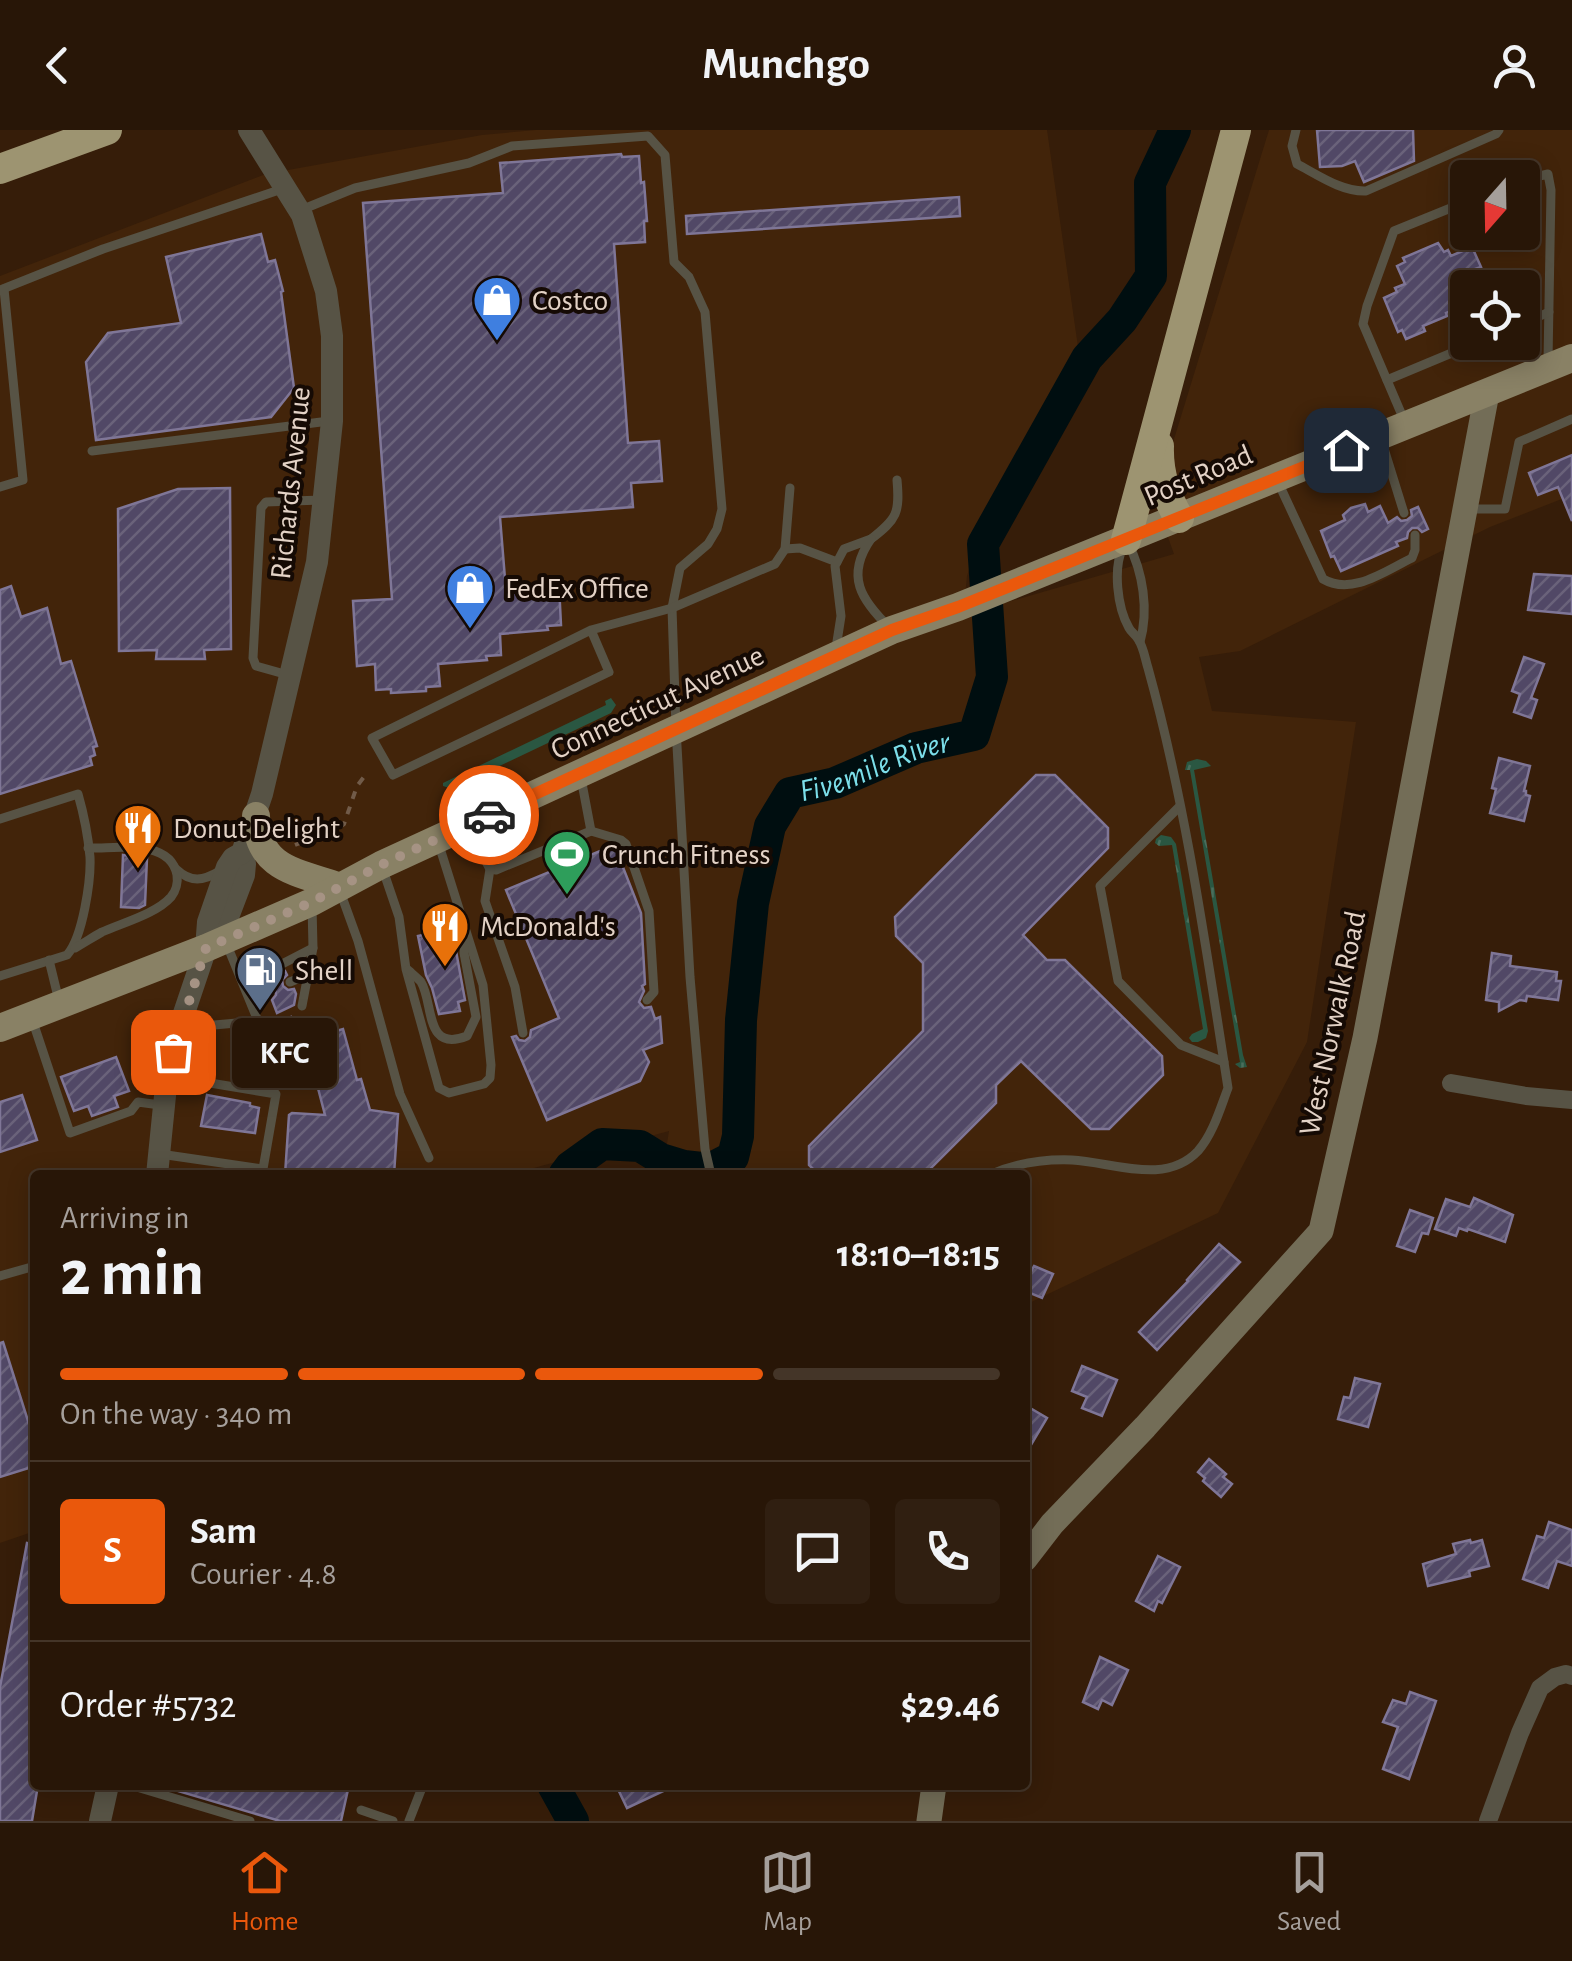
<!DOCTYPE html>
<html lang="en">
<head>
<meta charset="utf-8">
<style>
  body { margin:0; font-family:"Alegreya Sans",sans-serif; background:#301f11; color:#f1f3f6; height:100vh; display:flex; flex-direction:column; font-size:38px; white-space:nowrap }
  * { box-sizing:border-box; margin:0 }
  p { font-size:32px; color:#a59f9b }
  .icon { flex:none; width:55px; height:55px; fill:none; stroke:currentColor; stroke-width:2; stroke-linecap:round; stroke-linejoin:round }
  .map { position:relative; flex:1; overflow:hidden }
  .panel { position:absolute; left:30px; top:1040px; width:1000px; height:620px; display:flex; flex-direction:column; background:#281607; border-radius:10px; box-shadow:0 5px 25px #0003,0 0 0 2px #443528 }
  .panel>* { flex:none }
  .needle { width:65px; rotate:200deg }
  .buttons { position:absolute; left:1450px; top:30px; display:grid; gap:20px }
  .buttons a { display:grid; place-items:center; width:90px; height:90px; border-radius:10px; background:#281607; box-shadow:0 5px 25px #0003,0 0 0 2px #443528; font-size:50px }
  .pin { position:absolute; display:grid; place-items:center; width:85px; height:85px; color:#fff; margin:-42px; border-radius:20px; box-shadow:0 5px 15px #0006 }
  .courier { position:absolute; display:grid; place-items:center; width:100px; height:100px; margin:-50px; border:8px solid #ea580c; border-radius:50%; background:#fff; color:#222; box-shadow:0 2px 12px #0007 }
  .bubble { position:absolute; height:70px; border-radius:10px; background:#281607; box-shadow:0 5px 25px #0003,0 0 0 2px #443528; font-size:32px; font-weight:600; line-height:70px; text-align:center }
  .overview em { font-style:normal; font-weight:600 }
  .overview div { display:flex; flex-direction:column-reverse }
  .overview { display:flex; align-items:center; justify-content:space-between; height:170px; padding:0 30px }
  h1 { font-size:65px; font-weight:600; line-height:75px }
  .bar { display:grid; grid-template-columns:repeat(4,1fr); gap:15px 10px; align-content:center; height:120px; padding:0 30px }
  .bar i { height:12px; border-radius:8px; background:#443528 }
  .bar .on { background:#ea580c }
  .bar p { grid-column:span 4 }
  .line { display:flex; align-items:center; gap:25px; padding:0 30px; border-top:2px solid #443528 }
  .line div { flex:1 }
  .round { display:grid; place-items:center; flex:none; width:105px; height:105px; border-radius:10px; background:#301f11 }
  header { display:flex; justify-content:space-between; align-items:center; height:130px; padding:0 30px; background:#281607; font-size:45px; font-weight:600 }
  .menu { display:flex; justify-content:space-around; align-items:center; height:140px; border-top:2px solid #443528; background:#281607; font-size:28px; color:#a59f9b }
  .menu a { display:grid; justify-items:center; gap:5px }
  .menu .on { color:#ea580c }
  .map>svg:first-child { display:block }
  .built { fill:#42240a; fill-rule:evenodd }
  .grass { fill:url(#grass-tufts) }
  .garden { fill:#2a5742 }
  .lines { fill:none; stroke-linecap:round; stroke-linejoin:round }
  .river { stroke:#000e10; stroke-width:32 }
  .building { fill:url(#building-hatch); stroke:#7f7697; stroke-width:2.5 }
  .path { stroke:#715b49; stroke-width:4; stroke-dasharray:8 8; stroke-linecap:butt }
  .service { stroke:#575345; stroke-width:9 }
  .minor { stroke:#575345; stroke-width:18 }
  .tertiary { stroke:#575345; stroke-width:22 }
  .secondary { stroke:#736d57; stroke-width:25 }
  .primary { stroke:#898165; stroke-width:28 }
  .motorway { stroke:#9d9471; stroke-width:30 }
  .done { stroke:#a69384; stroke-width:10; stroke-dasharray:0 18 }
  .route { stroke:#ea580c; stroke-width:12 }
  .labels { text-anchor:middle; stroke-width:8; stroke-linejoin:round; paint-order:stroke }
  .poi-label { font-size:30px; fill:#e3d2c6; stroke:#150a04; text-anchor:start }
  .street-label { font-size:30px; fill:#e3d2c6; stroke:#150a04 }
  .water-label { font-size:32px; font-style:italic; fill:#7bdee9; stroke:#150a04 }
</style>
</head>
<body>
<header><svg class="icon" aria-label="back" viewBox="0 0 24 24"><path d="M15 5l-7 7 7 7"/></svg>Munchgo<svg class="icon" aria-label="person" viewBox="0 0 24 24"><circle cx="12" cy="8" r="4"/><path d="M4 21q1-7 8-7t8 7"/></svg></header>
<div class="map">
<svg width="1572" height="1691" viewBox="0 0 1572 1691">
  <defs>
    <pattern id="grass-tufts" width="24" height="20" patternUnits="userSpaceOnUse" patternTransform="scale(2.5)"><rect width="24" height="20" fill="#2a5742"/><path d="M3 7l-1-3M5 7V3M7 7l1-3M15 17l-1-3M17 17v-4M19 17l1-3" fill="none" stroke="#496e5c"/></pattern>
    <pattern id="building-hatch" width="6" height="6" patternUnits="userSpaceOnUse" patternTransform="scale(2.5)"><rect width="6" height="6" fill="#514866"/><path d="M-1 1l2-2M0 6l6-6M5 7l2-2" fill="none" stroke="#6a627a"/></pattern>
  </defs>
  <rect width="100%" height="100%" fill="#361d09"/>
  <path class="built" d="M536,0H1047L1079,224L985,389L967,446L963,485L1174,424L1155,371L1269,0H1572V365L1490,397L1240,521L1199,527L1212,581L1356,592L1307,912L1218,1083L1025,1175V1045H662L669,1001L508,1045H35V1401L0,1413V146L266,44L482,5ZM1468,48H1522V102H1468ZM1468,158H1522V212H1468Z"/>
  <g class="grass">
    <polygon points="1197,629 1206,631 1211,636 1194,640 1243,925 1247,937 1240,938 1235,934 1240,932 1190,640 1185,640 1187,632"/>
    <polygon points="1161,705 1171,707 1176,714 1208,901 1206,908 1198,912 1192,912 1189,908 1192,904 1203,899 1172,715 1159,716 1155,713 1156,709"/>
  </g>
  <polygon class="garden" points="611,568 616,575 611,583 489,641 482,641 449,658 443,656 443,653 606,575 605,571"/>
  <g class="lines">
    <g class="river">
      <path id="s1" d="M564,1045L570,1037L602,1014L640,1016L661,1029L684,1036L710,1039L733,1027L738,1006L741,890L753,773L770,696L790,663L835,653L916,618L974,605L992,547L983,414L1087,228L1122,190L1151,146L1150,53L1175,0"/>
      <polyline points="553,1655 573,1691"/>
    </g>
  </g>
  <g class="building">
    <polygon points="1317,0 1413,0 1414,31 1364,52 1355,31 1342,36 1320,37"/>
    <polygon points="621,24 622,27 639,26 641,53 644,52 647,91 644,91 645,112 614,114 628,313 659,311 662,351 631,353 633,377 500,387 506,461 533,459 533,456 559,455 561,495 547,496 548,500 500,504 501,525 486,526 487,530 438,534 440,556 426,557 426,561 391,563 391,559 376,560 375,534 357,536 353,471 392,469 363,73 503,63 500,33"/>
    <polygon points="959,67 960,86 687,104 686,86"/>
    <polygon points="261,104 268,132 275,130 283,161 281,162 294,258 271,287 96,310 86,232 108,203 181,193 166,127"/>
    <polygon points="1438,113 1444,122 1448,120 1451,126 1472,117 1481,137 1475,139 1483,158 1468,158 1468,169 1460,173 1461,177 1446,183 1447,186 1423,196 1425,201 1406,209 1402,200 1398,202 1384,168 1397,162 1395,158 1405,154 1397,136 1405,132 1403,128"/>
    <polygon points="1572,325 1572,391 1558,357 1538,365 1529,343"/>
    <polygon points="230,358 231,519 204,520 205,529 156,529 157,520 119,521 118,379 178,359"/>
    <polygon points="1365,374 1368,382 1380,376 1388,393 1397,387 1401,391 1407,390 1412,386 1411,380 1418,377 1428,399 1422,402 1418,398 1412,398 1408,402 1407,408 1396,412 1398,416 1341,441 1334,426 1331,427 1321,401 1345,390 1343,385 1351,378"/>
    <polygon points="1534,444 1572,446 1572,484 1528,480"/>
    <polygon points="11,456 21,487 47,478 61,534 71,531 97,616 93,617 95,625 90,627 92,635 0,664 0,460"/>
    <polygon points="1524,527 1544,534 1531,568 1537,570 1531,588 1514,582 1520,564 1512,561"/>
    <polygon points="1499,628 1530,636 1524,661 1526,661 1526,665 1530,666 1524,691 1490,683 1496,659 1492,658"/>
    <polygon points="1036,645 1055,645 1108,698 1108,718 1023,805 1047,830 1065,830 1162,926 1163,945 1109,999 1091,999 1021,931 996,955 996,973 924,1045 819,1045 809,1035 809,1016 923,901 923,833 896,806 895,787"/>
    <polygon points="612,716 615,717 641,783 645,854 642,856 644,861 639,872 644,878 651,877 655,889 660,887 662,913 643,920 649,932 640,951 547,990 512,907 516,906 519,910 525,911 530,907 531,900 559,888 506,760"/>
    <polygon points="123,725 147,728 145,775 139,778 121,777"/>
    <polygon points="452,799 465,870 458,872 460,881 439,884 432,858 426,845 418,806"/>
    <polygon points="1492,823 1511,826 1510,836 1557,842 1556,851 1561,851 1558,870 1527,866 1526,871 1520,870 1499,881 1499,872 1486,870"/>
    <polygon points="275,831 275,839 281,842 285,841 287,845 282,850 283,856 288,860 294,859 296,864 294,875 277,883 272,870 276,865 275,859 270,855 265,856 262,851 267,844 262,837"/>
    <polygon points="291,887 301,911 343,899 357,950 361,949 370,980 398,984 394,1045 285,1045 289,985 292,983 325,985 314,943 296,948 288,917 278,922 275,914 264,919 257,903"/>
    <polygon points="116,927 129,961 114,966 118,977 92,986 88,976 74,981 61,947"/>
    <polygon points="22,965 37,1010 0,1022 0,972"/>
    <polygon points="207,965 250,973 250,976 259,978 255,1003 201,996"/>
    <polygon points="1474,1068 1513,1085 1505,1112 1468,1099 1467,1101 1459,1098 1456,1106 1435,1099 1446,1069 1470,1077"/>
    <polygon points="1410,1080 1433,1088 1428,1104 1422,1103 1415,1122 1397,1116"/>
    <polygon points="1219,1114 1240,1132 1157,1220 1139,1202 1188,1151 1187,1150"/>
    <polygon points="1034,1136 1053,1144 1042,1168 1025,1161 1025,1153"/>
    <polygon points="3,1212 35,1313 35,1336 0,1347 0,1213"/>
    <polygon points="1082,1236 1117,1250 1102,1286 1082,1278 1087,1267 1072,1261"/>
    <polygon points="1355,1248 1380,1254 1368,1297 1338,1289 1344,1267 1350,1268"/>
    <polygon points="1025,1275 1047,1288 1025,1325"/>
    <polygon points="1209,1329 1226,1344 1223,1347 1232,1354 1221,1367 1203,1351 1205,1348 1198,1342"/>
    <polygon points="1549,1392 1572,1400 1572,1436 1557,1431 1548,1458 1523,1449 1537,1406 1544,1408"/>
    <polygon points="1470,1410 1471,1413 1482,1410 1489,1436 1469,1441 1470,1446 1428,1456 1423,1434 1456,1424 1453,1414"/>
    <polygon points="27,1413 35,1414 35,1655 38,1655 32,1691 0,1691 0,1557"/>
    <polygon points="1158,1426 1180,1437 1162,1473 1158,1471 1154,1481 1136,1471"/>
    <polygon points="1100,1527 1128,1540 1112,1575 1102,1570 1098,1579 1083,1572"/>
    <polygon points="1410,1562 1436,1571 1409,1649 1383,1639 1398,1597 1383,1592 1393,1570 1406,1574"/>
    <polygon points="172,1655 349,1655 341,1691 280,1691 171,1659"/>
    <polygon points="616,1655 676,1655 627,1678"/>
  </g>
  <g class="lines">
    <polyline class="path" points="295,715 337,699 344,694 357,656 367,643"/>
    <g class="service">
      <path d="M1296,0L1292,16L1297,34C1318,45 1342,62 1366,61L1496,4L1499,0"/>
      <polyline points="1522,50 1548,44 1551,60 1548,230"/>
      <polyline points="301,80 355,58 469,33 512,16 648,6 665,25 674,132 689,147 705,182 722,379 717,399 708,414 680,438 672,478 676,598 690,847 705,1019 711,1045"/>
      <polyline points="0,160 103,119 282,59"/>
      <polyline points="1522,194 1549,182"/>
      <polyline points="1387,250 1478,212"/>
      <polyline points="1404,290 1363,194 1367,176 1394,101 1468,71"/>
      <polyline points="1381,309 1404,383"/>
      <polyline points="92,321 329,291"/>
      <path d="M1278,352L1323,449C1352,466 1385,441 1412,428L1415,420V405"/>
      <polyline points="0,357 23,350 4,159"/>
      <polyline points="1468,379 1505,379 1519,312 1572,289"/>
      <path d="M871,409C897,389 900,383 897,350"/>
      <path d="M1128,413C1143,442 1149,480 1140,512"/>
      <polyline points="785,419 800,418 837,432"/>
      <polyline points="591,500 609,542 393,645 372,608 591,500 672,478 775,434 785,419 790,358"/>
      <path d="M836,518L841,486L835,436L844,419L871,409C845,446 861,470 890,498"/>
      <polyline points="288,545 256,536 253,528 261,378 266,372 321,370"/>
      <polyline points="1179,677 1100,756 1118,851 1181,915 1224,932"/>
      <path d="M0,689L78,664C84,685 88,705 90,727C91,750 83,807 67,825L0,846"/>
      <polyline points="468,698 490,739 496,740 591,701 581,648"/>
      <polyline points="591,701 621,710 626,714 649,781 654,862 647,870"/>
      <polyline points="382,737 399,787 406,839 439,958 449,963 484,954 490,948 491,935 483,855 439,715"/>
      <path d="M176,739C191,753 203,751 220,741"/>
      <polyline points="490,739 485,771 515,857 523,903"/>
      <polyline points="341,764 358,811 400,964 429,1028"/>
      <path d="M75,818C84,813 93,807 102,802C122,793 156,784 171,767C176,761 178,752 177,745C170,708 115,719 88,718"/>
      <polyline points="49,830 59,871"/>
      <polyline points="282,834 313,818"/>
      <path d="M408,840C410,842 420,850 421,852C434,873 424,923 467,906L476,887L464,823L465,808"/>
      <polyline points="243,851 259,844"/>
      <polyline points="290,852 307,845"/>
      <polyline points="251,870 268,863"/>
      <polyline points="302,876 313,818 312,775"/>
      <polyline points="32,889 70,1003 131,981 138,972 160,975"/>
      <polyline points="181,898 258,891 227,815"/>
      <polyline points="160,1024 263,1039 276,964 168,946"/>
      <path d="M989,1045C1014,1034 1044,1029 1072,1030C1113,1032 1165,1056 1198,1021C1213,1004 1220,979 1228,958C1206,818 1186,675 1148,538C1145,529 1144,518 1138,509C1136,505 1131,502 1129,498C1117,477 1113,438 1123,417"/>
      <polyline points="0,1146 35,1136"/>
      <polyline points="130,1655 250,1691"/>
      <polyline points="361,1680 393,1691"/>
      <polyline points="409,1691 423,1655"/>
    </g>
    <g class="minor">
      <polyline points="1451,953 1526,966 1572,970"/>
      <polyline points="1488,1691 1520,1603 1540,1558 1555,1547 1566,1544 1572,1546"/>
    </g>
    <g class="tertiary">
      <polyline points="206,818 228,787 244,745 245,734 242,723 262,664 317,432 332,291 332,206 326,161 302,85 249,0"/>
      <polyline points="157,1045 167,946 179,898 206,818 208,792 227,737 233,728 242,723"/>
      <polyline points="100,1691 108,1655"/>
    </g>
    <g class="secondary">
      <polyline points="1025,1429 1052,1394 1145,1297 1321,1101 1365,908 1487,263"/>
      <polyline points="929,1691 934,1655"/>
    </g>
    <g class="primary">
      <path d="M256,686C257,739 297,742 338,756"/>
      <polyline points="0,898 206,818 312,772 381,735 892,500 958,477 1572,228"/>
    </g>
    <g class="motorway">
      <polyline points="0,39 107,0"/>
      <path d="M1159,316C1158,343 1165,365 1179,388"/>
      <polyline points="1126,410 1236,0"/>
    </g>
  </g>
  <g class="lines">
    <polyline class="done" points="173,922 206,818 312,772 381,735 489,685"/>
    <polyline class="route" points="489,685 892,500 958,477 1346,320"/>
  </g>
  <defs>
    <g id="shop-pin" transform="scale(2.5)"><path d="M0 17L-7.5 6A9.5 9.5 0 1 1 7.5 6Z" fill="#3f7fe0" stroke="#150a04"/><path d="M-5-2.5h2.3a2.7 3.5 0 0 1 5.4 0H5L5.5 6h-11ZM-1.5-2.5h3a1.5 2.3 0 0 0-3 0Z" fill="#fff"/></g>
    <g id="restaurant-pin" transform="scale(2.5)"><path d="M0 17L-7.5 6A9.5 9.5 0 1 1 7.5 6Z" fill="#e8710a" stroke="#150a04"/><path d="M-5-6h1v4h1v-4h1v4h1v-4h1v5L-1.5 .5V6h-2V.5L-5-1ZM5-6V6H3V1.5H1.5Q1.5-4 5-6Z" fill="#fff"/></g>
    <g id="stadium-pin" transform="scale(2.5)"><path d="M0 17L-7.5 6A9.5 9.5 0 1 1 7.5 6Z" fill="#2e9e5b" stroke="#150a04"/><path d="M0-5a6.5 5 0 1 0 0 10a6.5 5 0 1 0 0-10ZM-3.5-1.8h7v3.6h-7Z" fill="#fff"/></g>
    <g id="fuel-pin" transform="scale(2.5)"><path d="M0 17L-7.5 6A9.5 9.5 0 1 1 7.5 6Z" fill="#5c6f8a" stroke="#150a04"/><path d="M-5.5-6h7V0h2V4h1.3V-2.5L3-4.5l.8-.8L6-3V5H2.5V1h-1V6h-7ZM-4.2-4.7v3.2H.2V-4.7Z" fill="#fff"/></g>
  </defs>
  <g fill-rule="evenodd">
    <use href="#shop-pin" x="497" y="170"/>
    <use href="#shop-pin" x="470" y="458"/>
    <use href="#restaurant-pin" x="138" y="698"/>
    <use href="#stadium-pin" x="567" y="724"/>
    <use href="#restaurant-pin" x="445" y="796"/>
    <use href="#fuel-pin" x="260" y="840"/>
  </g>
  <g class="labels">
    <g class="poi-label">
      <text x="532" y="180">Costco</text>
      <text x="505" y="468">FedEx Office</text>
      <text x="173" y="708">Donut Delight</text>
      <text x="602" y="734">Crunch Fitness</text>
      <text x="480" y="806">McDonald's</text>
      <text x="295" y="850">Shell</text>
    </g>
    <g class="street-label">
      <text transform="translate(1198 345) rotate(-23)" y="10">Post Road</text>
      <text transform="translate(290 353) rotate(-84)" y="10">Richards Avenue</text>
      <text transform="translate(657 572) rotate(-25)" y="10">Connecticut Avenue</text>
      <text transform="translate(1332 893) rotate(-78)" y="10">West Norwalk Road</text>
    </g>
    <g class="water-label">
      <text dy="11" stroke="none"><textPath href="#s1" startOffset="650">Fivemile River</textPath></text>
    </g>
  </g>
</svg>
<div class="buttons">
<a><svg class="needle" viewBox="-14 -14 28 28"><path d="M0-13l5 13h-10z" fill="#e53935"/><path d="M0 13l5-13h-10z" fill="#a59f9b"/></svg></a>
<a><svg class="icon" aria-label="locate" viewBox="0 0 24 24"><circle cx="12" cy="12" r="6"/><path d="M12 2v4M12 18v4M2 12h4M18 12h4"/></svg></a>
</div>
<div class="pin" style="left:173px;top:922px;background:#ea580c"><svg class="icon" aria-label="bag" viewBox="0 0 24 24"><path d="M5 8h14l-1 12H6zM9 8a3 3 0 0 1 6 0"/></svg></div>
<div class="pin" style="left:1346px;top:320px;background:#1f2937"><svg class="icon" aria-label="home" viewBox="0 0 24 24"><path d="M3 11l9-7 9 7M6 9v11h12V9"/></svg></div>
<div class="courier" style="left:489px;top:685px"><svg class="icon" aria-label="car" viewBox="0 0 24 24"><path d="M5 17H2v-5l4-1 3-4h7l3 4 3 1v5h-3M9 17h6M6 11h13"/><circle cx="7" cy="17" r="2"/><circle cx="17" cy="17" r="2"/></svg></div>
<div class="bubble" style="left:232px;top:888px;width:105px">KFC</div>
<section class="panel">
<div class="overview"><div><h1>2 min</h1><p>Arriving in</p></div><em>18:10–18:15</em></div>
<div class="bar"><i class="on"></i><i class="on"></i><i class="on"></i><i></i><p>On the way · 340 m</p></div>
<div class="line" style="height:180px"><b class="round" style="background:#ea580c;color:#fff">S</b><div><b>Sam</b><p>Courier · 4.8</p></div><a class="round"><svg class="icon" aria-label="chat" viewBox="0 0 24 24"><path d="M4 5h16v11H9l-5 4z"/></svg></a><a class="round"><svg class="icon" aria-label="phone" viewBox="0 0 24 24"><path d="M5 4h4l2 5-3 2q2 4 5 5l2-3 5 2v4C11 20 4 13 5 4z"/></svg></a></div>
<div class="line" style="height:130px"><div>Order #5732</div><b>$29.46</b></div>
</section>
</div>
<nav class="menu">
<a class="on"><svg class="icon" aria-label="home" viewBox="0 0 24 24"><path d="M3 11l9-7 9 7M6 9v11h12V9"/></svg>Home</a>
<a><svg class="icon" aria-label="map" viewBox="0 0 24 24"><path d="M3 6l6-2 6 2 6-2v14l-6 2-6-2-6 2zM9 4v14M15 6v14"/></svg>Map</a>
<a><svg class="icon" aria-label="saved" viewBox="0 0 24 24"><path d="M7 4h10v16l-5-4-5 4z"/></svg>Saved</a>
</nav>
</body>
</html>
